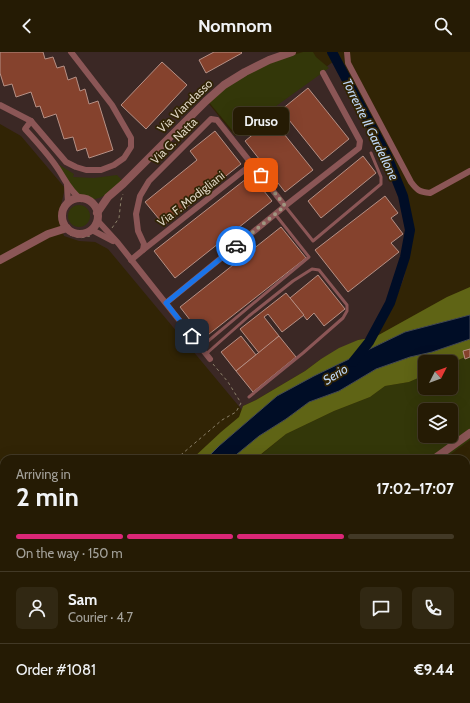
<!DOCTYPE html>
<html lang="en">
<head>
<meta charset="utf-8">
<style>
  body { margin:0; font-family:Cabin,sans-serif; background:#312813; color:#f1f3f6; height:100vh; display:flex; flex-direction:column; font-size:15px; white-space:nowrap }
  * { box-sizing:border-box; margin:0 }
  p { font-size:13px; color:#a3a19a }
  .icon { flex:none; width:22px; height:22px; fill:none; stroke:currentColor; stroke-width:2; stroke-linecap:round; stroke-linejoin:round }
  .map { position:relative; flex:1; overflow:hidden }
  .sheet { position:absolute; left:0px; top:403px; width:470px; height:248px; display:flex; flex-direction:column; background:#251b04; border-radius:12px 12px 0 0; box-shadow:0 4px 16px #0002,0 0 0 1px #423926 }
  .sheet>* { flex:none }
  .needle { width:26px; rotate:48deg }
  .controls { position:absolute; left:418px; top:303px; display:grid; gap:8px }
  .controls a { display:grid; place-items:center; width:40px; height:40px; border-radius:6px; background:#251b04; box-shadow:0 4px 16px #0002,0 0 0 1px #423926; font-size:20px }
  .pin { position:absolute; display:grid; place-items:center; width:34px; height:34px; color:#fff; margin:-17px; border-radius:8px; box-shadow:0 2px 6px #0006 }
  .courier { position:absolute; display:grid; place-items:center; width:40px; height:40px; margin:-20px; border:3px solid #1a73e8; border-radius:50%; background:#fff; color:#222; box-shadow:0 1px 5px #0007 }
  .bubble { position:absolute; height:28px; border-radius:6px; background:#251b04; box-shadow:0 4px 16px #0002,0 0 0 1px #423926; font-size:13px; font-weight:800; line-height:28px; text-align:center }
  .headline em { font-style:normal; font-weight:800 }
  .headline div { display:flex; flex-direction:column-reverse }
  .headline { display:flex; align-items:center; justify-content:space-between; height:68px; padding:0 16px }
  h1 { font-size:26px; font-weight:800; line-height:30px }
  .bar { display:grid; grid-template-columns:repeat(4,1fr); gap:6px 4px; align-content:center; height:48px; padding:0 16px }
  .bar i { height:5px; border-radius:3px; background:#423926 }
  .bar .current { background:#db2777 }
  .bar p { grid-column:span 4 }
  .line { display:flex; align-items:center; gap:10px; padding:0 16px; border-top:1px solid #423926 }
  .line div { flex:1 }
  .round { display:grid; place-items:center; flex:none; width:42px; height:42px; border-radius:6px; background:#312813 }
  header { display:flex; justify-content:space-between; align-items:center; height:52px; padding:0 16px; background:#251b04; font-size:18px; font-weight:800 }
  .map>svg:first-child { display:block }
  .industrial { fill:#3b2825 }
  .green { fill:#333709; fill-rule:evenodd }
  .forest { fill:#5f6415 }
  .water { fill:#000d26; stroke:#424855 }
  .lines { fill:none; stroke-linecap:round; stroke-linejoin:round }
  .river { stroke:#000d26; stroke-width:10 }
  .building { fill:#85422d; stroke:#b69085 }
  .path { stroke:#8b8069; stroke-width:1; stroke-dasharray:3 3; stroke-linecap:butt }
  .service { stroke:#8b5656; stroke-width:3 }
  .minor { stroke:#8b5656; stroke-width:6 }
  .tertiary { stroke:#8b5656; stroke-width:8 }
  .done { stroke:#a09680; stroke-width:4; stroke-dasharray:0 7.2 }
  .route { stroke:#1a73e8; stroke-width:5 }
  .labels { text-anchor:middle; stroke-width:3.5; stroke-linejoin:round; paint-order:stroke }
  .street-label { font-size:12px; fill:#dcd3c2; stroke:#312405 }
  .water-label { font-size:13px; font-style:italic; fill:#bdd6f5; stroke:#312405 }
</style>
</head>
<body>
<header><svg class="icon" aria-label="back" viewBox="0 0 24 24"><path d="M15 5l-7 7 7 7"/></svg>Nomnom<svg class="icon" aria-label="search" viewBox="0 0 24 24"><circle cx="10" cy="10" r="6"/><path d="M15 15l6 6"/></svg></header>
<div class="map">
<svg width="470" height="651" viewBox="0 0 470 651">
  <rect width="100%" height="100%" fill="#312405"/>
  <polygon class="industrial" points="0,0 293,0 296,1 249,23 209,52 235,84 334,9 384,97 399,129 410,169 411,193 404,226 391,259 375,285 358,288 321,307 305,319 256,348 243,354 242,358 108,197 95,190 79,189 64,184 58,166 65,136 21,84 0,72"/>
  <g class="green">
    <polygon points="303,0 313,0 316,5 329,16 236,83 208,49 240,25 274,9"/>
    <path d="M58,112L74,122L73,125L94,126L117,123L123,129C115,136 106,145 95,147C90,148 83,146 78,145Z"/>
    <circle cx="79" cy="164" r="11"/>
    <path d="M470,303V388L444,407H257V406L286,382L334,359L370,345L385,334L409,330L425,323V336H451V317L456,309ZM425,358H451V384H425Z"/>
    <polygon points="470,598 470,651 456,651 450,647 466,647 466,603"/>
  </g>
  <g class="forest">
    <polygon points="470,235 470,263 405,280 376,294 219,394 206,407 192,407 221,380 239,365 243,354 256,348 305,319 321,307 339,296 358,288 375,285 447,245"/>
    <polygon points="470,287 470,303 456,309 451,317 451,310 425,310 425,323 409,330 385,334 370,345 334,359 286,382 255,407 231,407 259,384 286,367 309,350 339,339 376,317 410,305 432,300"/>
  </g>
  <polygon class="water" points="470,263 470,287 432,300 410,305 376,317 339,339 309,350 286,367 259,384 231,407 206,407 219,394 277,344 314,324 405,280"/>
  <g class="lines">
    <polyline class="river" points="332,0 387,104 403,144 410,178 405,205 390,251 369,290 353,310"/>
  </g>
  <g class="building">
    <polygon points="0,0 43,0 45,7 53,5 57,16 64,14 68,28 76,25 80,39 85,37 89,52 98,49 113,98 89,106 86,96 77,99 73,85 64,87 56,62 44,66 40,54 36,55 31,40 16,45 12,32 4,34 0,21"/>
    <polygon points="214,0 241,0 242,1 206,21 199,8"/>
    <polygon points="162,10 187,33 146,77 121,53"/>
    <polygon points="308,36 349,87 322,109 281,58"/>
    <polygon points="272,67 313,118 285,140 245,89"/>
    <polygon points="215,79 241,112 164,173 145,150 197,108 190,99"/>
    <polygon points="363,104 376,121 321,166 308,149"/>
    <polygon points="251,123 272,149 175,226 154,199"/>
    <polygon points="385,144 398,161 391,166 403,182 391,191 399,200 348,240 315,198"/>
    <polygon points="281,175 306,206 204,286 180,255"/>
    <polygon points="318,223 345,257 324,274 314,261 307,268 290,246"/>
    <polygon points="286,241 304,263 282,280 268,262 264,265 279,284 259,301 240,277"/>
    <polygon points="241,284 256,303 236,319 221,300"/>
    <polygon points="279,284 296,305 253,340 236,319"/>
    <polygon points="470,297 470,305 465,307 463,299"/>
    <polygon points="466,421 470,425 470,442 466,437"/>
    <polygon points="72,647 79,647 82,651 70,651 68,650"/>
    <polygon points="172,647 188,647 189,649 184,651 178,651 177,648 173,649"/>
    <polygon points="248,647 262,647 264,648 261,651 249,651 246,648"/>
    <polygon points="326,647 339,647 344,651 329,651 325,648"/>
    <polygon points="365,647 374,647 378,651 360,651"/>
    <polygon points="430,647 443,647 445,648 442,651 429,651 427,649"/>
  </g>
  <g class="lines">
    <g class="path">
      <polyline points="112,176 119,166 121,148 123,142"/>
      <polyline points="70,183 80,186 90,184"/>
      <polyline points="176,407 222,368 236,360 241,351 228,330 213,312"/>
      <polyline points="0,546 4,544"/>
    </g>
    <g class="service">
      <polyline points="285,154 313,189 381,132 381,125 371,101"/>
      <polyline points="201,295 309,205 275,162"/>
      <polyline points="206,302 249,264 293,229 312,217 319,218 347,253 347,259 343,266 303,301 249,345"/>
      <polyline points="0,627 4,632"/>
      <polyline points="16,647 19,651"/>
    </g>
    <g class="minor">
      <path d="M347,0L348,11L411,130C417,138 419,140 430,141L470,119"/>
      <polyline points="0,53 31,69 66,110 76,115 86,118 101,118 114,113 124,106 131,95 131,86 112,53 71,0"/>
      <path d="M31,69L25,77C36,89 47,101 56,114C64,125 69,139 81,147"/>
      <polyline points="67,133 68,151"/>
      <polyline points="97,168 118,191 210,307"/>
      <polyline points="92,178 113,189"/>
      <polyline points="143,198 252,112"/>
      <polyline points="131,208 143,198 144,192 138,179 136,162 140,144 149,129 211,67 217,68 285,154"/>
      <polyline points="166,251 285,154 359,96 360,89 323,21"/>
      <polyline points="466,470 470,467"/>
      <polyline points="466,546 470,543"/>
      <polyline points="466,567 470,570"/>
      <polyline points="353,647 354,650 354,651"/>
      <polyline points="415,647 419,651"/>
      <polyline points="455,647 460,651"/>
      <polyline points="99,651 100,647"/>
      <polyline points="209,651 220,650 229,651"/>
      <polyline points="238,651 242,647"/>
    </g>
    <g class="tertiary">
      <circle cx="80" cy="164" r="18"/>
      <polyline points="97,161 108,145 123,132 206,49 224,33 245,20 269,8 292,0"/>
      <polyline points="0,208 48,182 67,176"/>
      <polyline points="434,407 470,381"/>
      <polyline points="0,607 4,606"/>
      <polyline points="109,651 114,647"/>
    </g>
  </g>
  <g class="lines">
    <polyline class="done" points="236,194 285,154 261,123"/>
    <polyline class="route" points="192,284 166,251 236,194"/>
  </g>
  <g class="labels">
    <g class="street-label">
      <text transform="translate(185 54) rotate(-44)" y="4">Via Viandasso</text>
      <text transform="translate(174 89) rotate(-45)" y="4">Via G. Natta</text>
      <text transform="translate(191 147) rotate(-38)" y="4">Via F. Modigliani</text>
    </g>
    <g class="water-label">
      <text transform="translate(371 77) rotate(64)" y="5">Torrente Il Gardellone</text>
      <text transform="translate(335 322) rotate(-32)" y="5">Serio</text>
    </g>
  </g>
</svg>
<div class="controls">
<a><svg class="needle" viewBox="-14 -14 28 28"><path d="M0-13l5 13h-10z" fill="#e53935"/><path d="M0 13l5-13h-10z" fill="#a3a19a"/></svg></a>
<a><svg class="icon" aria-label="layers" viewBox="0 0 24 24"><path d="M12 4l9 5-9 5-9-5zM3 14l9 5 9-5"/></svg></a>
</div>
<div class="pin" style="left:261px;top:123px;background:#ea580c"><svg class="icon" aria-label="bag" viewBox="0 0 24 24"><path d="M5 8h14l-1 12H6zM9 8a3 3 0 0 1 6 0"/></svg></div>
<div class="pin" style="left:192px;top:284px;background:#1f2937"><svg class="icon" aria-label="home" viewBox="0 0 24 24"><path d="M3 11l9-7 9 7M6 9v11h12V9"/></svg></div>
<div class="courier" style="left:236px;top:194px"><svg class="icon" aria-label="car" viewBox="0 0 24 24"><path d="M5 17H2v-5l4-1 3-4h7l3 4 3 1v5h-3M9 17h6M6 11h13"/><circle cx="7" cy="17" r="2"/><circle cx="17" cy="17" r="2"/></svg></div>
<div class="bubble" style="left:233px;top:55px;width:56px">Druso</div>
<section class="sheet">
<div class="headline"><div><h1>2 min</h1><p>Arriving in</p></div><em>17:02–17:07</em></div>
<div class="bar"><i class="current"></i><i class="current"></i><i class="current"></i><i></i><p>On the way · 150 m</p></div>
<div class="line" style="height:72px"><a class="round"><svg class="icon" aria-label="person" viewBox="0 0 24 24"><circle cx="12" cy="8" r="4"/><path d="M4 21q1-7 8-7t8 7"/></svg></a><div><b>Sam</b><p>Courier · 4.7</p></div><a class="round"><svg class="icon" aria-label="chat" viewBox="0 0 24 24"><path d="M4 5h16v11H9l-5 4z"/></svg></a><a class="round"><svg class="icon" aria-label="phone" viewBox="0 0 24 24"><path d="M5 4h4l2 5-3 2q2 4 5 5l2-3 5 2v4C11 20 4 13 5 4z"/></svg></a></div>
<div class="line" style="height:52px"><div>Order #1081</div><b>€9.44</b></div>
</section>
</div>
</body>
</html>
